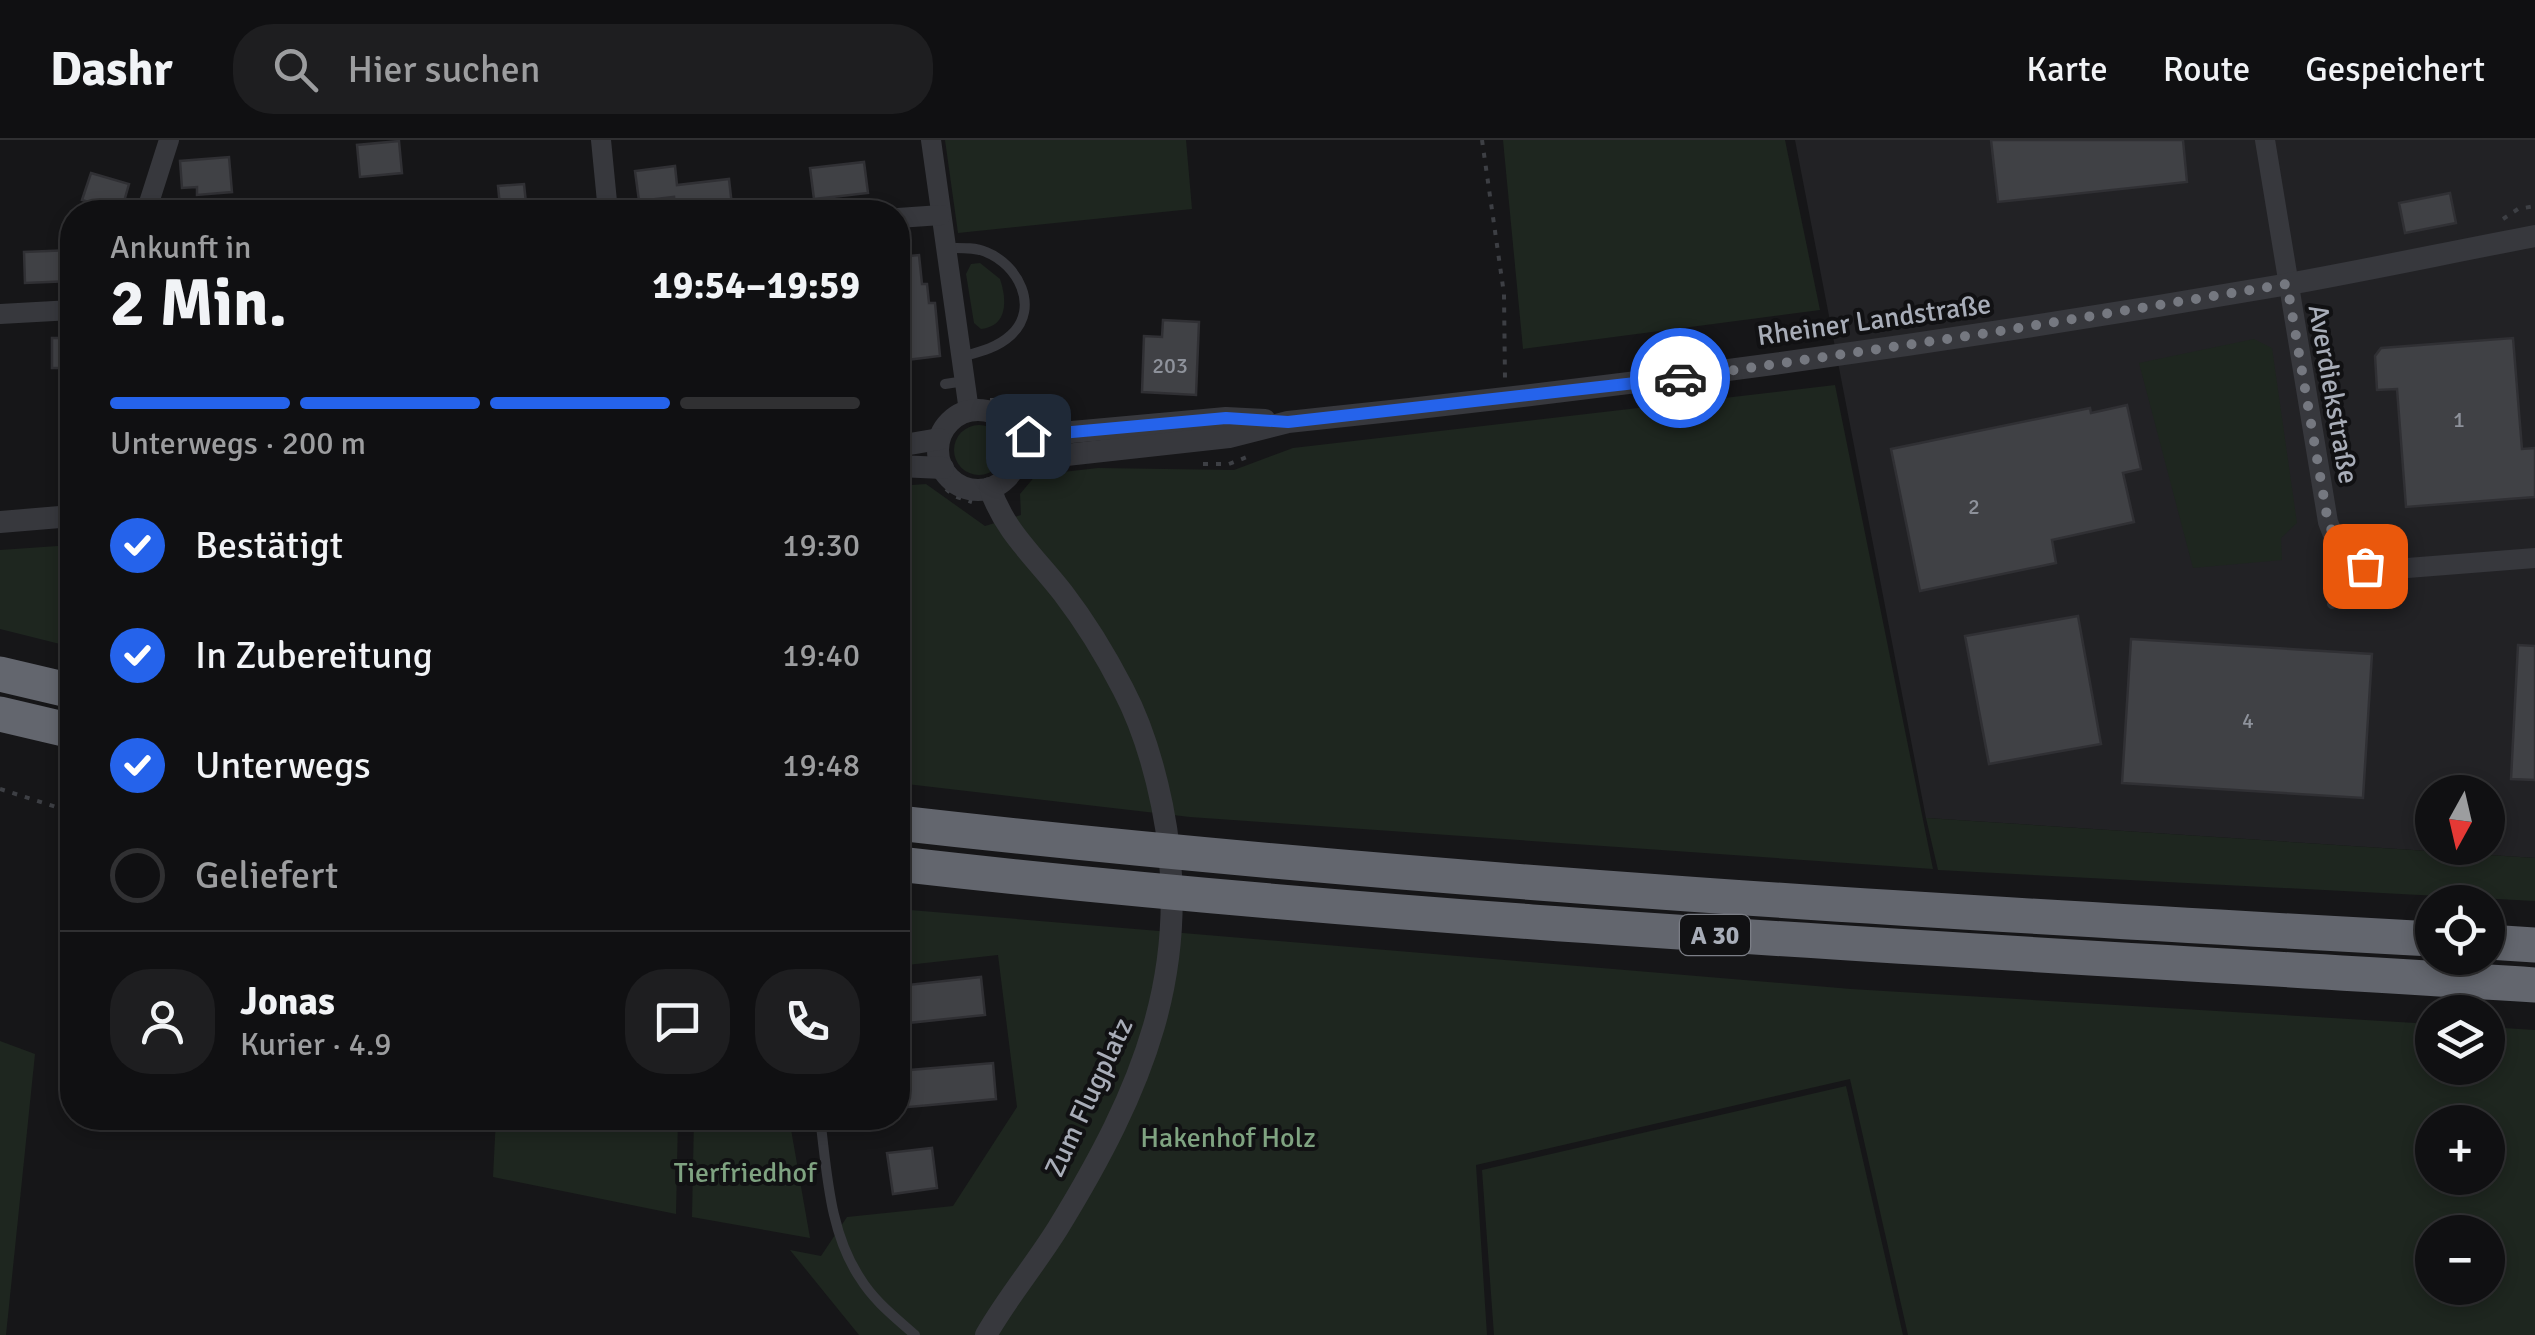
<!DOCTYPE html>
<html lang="de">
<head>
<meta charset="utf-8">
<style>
  body { margin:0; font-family:Signika,sans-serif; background:#1e1e20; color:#f1f3f6; height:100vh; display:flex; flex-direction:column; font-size:38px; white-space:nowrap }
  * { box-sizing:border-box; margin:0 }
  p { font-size:32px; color:#9c9d9f }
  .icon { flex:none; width:55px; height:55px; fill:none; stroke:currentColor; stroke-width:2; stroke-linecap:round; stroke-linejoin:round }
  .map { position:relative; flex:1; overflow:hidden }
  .side { position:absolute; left:60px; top:60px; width:850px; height:930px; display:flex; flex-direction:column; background:#101012; border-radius:40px; box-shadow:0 5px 15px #0003,0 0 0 2px #303032 }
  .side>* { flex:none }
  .needle { width:65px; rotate:188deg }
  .controls { position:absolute; left:2415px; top:635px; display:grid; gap:20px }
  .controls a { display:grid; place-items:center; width:90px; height:90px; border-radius:50%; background:#101012; box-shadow:0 5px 15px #0003,0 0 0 2px #303032; font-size:50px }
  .pin { position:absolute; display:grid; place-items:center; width:85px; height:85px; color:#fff; margin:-42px; border-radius:20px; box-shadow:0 5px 15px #0006 }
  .courier { position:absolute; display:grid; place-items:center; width:100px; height:100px; margin:-50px; border:8px solid #2563eb; border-radius:50%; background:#fff; color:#222; box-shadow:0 2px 12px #0007 }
  .summary em { font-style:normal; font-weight:700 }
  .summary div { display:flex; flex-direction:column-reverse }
  .summary { display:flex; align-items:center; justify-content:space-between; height:170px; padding:0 50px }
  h1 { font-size:65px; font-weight:700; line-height:75px }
  .bar { display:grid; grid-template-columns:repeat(4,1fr); gap:15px 10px; align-content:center; height:120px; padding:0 50px }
  .bar i { height:12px; border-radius:8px; background:#303032 }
  .bar .on { background:#2563eb }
  .bar p { grid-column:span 4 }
  .line { display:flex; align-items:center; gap:25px; padding:0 50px; border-top:2px solid #303032 }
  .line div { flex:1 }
  .round { display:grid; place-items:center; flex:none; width:105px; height:105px; border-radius:40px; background:#1e1e20 }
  ol { padding:0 50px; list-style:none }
  li { display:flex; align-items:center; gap:30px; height:110px }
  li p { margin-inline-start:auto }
  li .icon { padding:10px; border-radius:50%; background:#2563eb; color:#fff; stroke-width:4 }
  li:last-child { color:#9c9d9f }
  li i { width:55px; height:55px; border:5px solid #303032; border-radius:50% }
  header { display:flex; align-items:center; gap:60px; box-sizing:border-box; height:140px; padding:0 50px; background:#101012; border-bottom:2px solid #303032 }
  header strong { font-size:48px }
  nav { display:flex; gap:55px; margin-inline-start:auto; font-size:35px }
  .search { width:700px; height:90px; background:#1e1e20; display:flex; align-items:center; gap:25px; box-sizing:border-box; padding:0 35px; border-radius:40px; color:#9c9d9f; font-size:38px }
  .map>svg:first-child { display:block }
  .built { fill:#222225; fill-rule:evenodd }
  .green { fill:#1e261f; fill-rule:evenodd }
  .building { fill:#404145; stroke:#303034; stroke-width:2.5 }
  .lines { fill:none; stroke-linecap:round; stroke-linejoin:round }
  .path { stroke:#3d3f44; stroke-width:4; stroke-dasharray:5 8; stroke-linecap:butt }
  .service { stroke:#37383d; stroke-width:10 }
  .minor { stroke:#37383d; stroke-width:20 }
  .tertiary { stroke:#37383d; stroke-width:22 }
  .motorway { stroke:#63666e; stroke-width:35 }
  .done { stroke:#757880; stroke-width:10; stroke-dasharray:0 18 }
  .route { stroke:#2563eb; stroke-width:12 }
  .labels { text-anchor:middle; stroke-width:8; stroke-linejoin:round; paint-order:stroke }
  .number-label { font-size:22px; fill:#8e929b }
  .shield { fill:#111113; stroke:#7b7e86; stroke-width:2.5 }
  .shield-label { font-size:25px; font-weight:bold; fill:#a8adb8 }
  .street-label { font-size:28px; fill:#a8adb8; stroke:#111113 }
  .park-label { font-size:28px; fill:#7fa381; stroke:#111113 }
</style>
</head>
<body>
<header>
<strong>Dashr</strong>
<div class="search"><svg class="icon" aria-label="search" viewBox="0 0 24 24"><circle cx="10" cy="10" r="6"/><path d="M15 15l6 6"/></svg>Hier suchen</div>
<nav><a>Karte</a><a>Route</a><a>Gespeichert</a></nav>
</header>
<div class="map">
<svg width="2535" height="1195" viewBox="0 0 2535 1195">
  <rect width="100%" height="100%" fill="#161618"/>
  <path class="built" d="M1795,0H2535V718L1926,678ZM2432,652H2488V708H2432Z"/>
  <g class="green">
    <polygon points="945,0 1186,0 1192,69 958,93"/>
    <polygon points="1503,0 1785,0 1820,170 1523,209"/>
    <path d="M980,123L1000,139C1007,160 1008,186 981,189L974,183L966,134L971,124Z"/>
    <polygon points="2254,199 2272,208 2297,383 2281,398 2282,420 2193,428 2139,223"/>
    <polygon points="1835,245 1933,729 1190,677 898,643 898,346 926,344 985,386 1021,375 1020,354 1036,335 1098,328 1234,330 1293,308"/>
    <circle cx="979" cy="310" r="25"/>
    <polygon points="72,405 72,507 0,489 0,410"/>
    <polygon points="1926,678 2535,718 2535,761 1938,730"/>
    <path d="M898,769L1851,849L2432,884V928H2488V887L2535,890V1195H1908L1850,939L1476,1025L1487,1195H859L790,1110L821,1116L847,1077L953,1066L1017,967L998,815L898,826ZM2432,982H2488V1038H2432ZM2432,1092H2488V1148H2432Z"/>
    <polygon points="0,901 35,914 6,1195 0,1195"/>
    <polygon points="1846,946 1903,1195 1494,1195 1482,1030"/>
    <polygon points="496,978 678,978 676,1074 493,1037"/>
    <polygon points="694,978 789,978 810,1098 692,1077"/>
  </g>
  <g class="building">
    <polygon points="1991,0 2183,0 2187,42 1998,62"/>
    <polygon points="399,1 402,33 360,37 357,5"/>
    <polygon points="229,17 232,52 197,55 197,47 182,48 180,21"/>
    <polygon points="864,22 868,53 814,59 810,28"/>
    <polygon points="675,26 677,45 729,39 732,66 676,72 674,57 639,61 635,31"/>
    <polygon points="91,33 129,44 121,72 82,60"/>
    <polygon points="524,44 526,63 500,66 498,46"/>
    <polygon points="2450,53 2456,83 2405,93 2399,63"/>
    <polygon points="72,110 72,141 25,143 24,112"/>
    <polygon points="919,115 922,144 927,144 929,163 935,163 940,216 898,221 898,117"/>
    <polygon points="1163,180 1199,182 1196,255 1142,252 1144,196 1162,197"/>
    <rect x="52" y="198" width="20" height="30"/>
    <polygon points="2513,198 2522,309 2535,308 2535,357 2406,367 2397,249 2377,250 2375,216 2381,208"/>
    <polygon points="2127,265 2141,329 2123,333 2134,382 2052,400 2056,423 1920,451 1891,309 2090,268 2091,273"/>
    <polygon points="2078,476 2101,604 1989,624 1965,496"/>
    <polygon points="2131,499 2372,514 2363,658 2122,643"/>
    <polygon points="2518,505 2535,506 2535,640 2511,639"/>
    <polygon points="981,837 985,875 898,884 898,846"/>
    <polygon points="993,923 996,959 898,968 898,931"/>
    <polygon points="932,1008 937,1048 893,1054 887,1013"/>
  </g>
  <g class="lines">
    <g class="path">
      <polyline points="1482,0 1504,154 1505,239"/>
      <polyline points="2503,79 2518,69 2535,66"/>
      <polyline points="990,260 998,260 1018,272"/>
      <polyline points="1203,324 1229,324 1247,317"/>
      <polyline points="946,349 954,356 972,362"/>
      <polyline points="0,649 72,672"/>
    </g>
    <g class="service">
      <path d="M946,108C959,108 975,107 986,112C1017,124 1041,167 1011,195C997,208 979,212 961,217"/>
      <polyline points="945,244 965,241"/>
      <polyline points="2332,464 2350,418"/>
      <path d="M820,978C827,1031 829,1092 860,1138C874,1161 895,1177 915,1195"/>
    </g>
    <g class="minor">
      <polyline points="601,0 608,72"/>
      <polyline points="931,0 969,271"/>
      <path d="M2265,0L2328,382C2338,412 2352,424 2382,430L2535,418"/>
      <polyline points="146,72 169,0"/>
      <polyline points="898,78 941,75"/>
      <polyline points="0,174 72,170"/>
    </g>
    <g class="tertiary">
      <circle cx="978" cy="310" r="40"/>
      <polyline points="1014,294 1028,296 1226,278 1265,280"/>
      <polyline points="898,306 939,299"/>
      <polyline points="898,326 943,328"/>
      <path d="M1015,326L1030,319L1229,297L1288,282C1621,248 1953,202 2283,145C2367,130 2451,112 2535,96"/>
      <polyline points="0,382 72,376"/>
      <path d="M986,1195C1007,1158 1035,1125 1058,1088C1142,951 1195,828 1162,665C1154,626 1142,585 1123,549C1106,516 1086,483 1063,453C1036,418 1004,391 990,348"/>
    </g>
    <g class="motorway">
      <polyline points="0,534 72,551"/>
      <polyline points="0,574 72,591"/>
      <path d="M898,683C1407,741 1920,771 2432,799"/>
      <path d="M898,724C1442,786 1989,810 2535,845"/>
      <polyline points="2488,802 2535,805"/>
    </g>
  </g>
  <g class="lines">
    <polyline class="done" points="1680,238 1988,193 2287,144 2328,382 2341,412 2365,426"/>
    <polyline class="route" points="1028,296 1226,278 1288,282 1680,238"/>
  </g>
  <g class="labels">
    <g class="number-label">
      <text x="1170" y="233">203</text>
      <text x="2459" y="287">1</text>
      <text x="1974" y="374">2</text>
      <text x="2248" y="588">4</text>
    </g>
    <rect class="shield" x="1680" y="775" width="70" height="40" rx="8"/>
    <g class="shield-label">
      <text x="1715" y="804">A 30</text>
    </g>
    <g class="street-label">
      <text transform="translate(1874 179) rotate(-8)" y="10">Rheiner Landstraße</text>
      <text transform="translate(2334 254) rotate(80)" y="10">Averdiekstraße</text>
      <text transform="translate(1088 957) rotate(-65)" y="10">Zum Flugplatz</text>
    </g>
    <g class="park-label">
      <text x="1228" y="1007">Hakenhof Holz</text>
      <text x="745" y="1042">Tierfriedhof</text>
    </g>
  </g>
</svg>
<div class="controls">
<a><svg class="needle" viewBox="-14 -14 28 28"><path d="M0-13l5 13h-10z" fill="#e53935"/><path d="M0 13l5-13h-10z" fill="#9c9d9f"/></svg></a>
<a><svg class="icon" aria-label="locate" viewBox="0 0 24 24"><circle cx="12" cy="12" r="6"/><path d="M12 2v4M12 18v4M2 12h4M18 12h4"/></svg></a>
<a><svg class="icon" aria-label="layers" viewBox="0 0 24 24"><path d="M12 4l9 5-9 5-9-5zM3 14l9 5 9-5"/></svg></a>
<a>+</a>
<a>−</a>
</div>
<div class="pin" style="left:2365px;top:426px;background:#ea580c"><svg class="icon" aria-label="bag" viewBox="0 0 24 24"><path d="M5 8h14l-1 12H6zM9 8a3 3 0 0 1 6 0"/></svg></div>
<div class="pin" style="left:1028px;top:296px;background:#1f2937"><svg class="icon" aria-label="home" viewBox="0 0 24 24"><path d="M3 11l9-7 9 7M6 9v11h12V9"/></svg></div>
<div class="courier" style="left:1680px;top:238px"><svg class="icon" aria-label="car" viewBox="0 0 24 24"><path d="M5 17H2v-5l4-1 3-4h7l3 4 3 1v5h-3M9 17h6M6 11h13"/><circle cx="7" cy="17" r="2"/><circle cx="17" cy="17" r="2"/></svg></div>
<section class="side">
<div class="summary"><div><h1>2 Min.</h1><p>Ankunft in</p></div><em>19:54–19:59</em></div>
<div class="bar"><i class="on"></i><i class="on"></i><i class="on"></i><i></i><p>Unterwegs · 200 m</p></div>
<ol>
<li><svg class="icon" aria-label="check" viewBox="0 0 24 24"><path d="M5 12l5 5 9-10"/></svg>Bestätigt<p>19:30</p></li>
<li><svg class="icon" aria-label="check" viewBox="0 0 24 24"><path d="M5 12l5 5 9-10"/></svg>In Zubereitung<p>19:40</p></li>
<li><svg class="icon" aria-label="check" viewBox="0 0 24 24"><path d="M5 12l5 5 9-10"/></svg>Unterwegs<p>19:48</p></li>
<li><i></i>Geliefert</li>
</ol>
<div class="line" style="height:180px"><a class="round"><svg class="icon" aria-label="person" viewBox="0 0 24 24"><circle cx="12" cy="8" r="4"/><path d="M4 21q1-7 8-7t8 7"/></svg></a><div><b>Jonas</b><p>Kurier · 4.9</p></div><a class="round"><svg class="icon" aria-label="chat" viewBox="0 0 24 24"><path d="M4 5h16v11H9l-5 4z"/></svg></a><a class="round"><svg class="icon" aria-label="phone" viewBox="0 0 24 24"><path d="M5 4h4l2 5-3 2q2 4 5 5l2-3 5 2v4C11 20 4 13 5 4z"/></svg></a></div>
</section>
</div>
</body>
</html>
